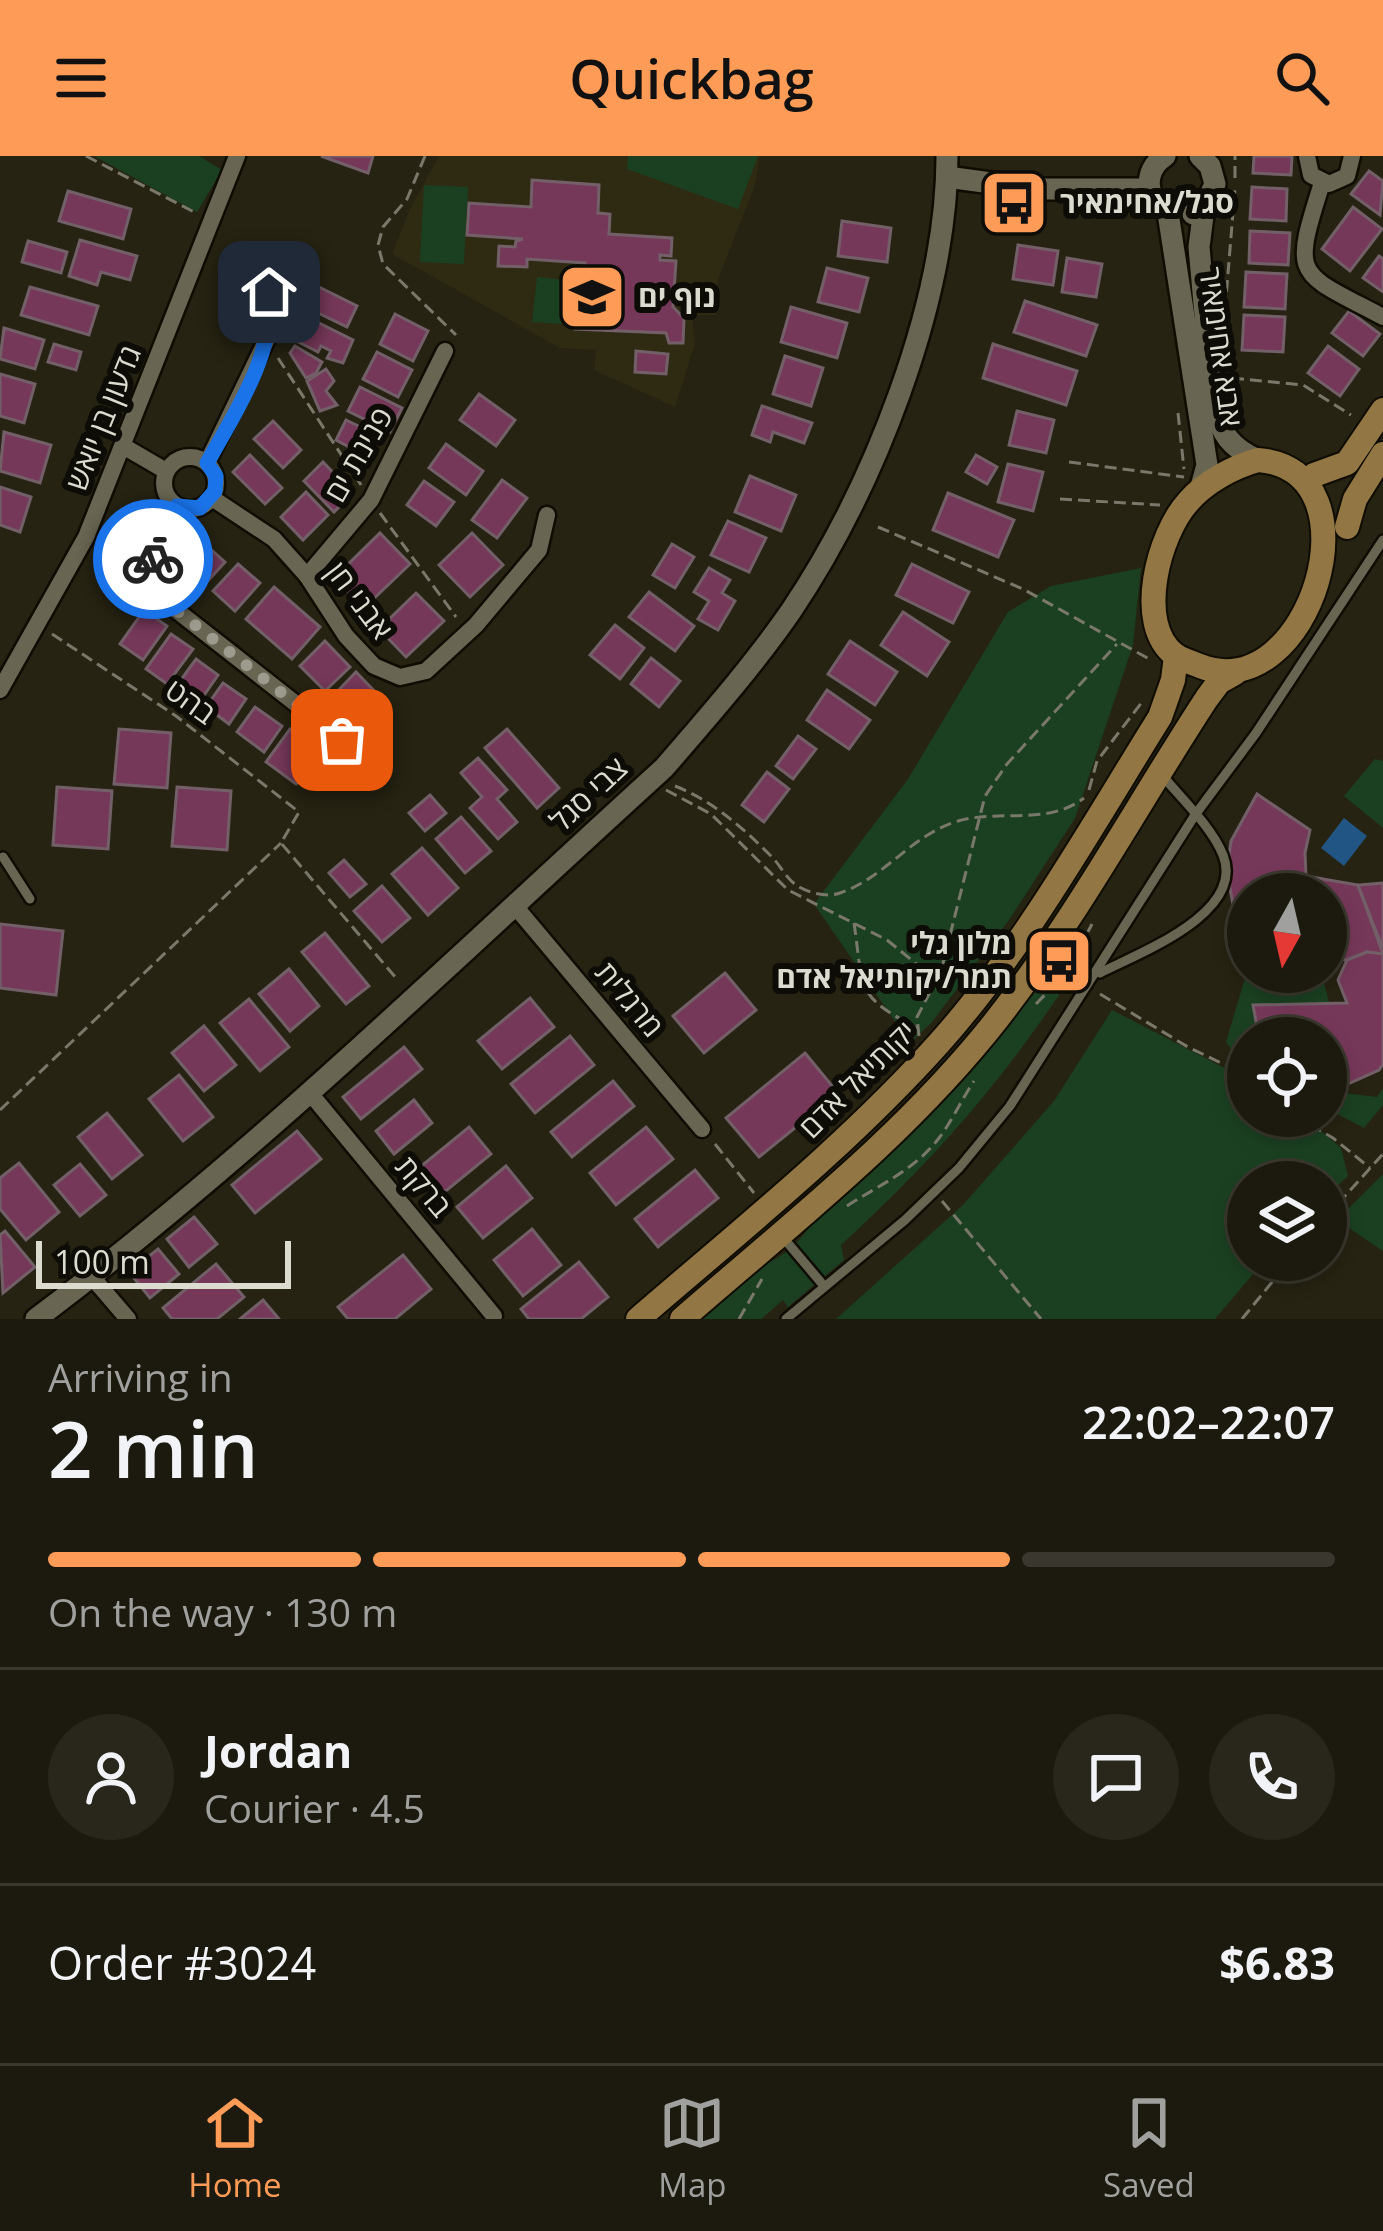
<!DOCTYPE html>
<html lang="en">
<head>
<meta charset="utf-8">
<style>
  body { margin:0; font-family:"Open Sans","Noto Sans Hebrew",sans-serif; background:#29271c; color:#f1f3f6; height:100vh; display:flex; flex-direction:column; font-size:45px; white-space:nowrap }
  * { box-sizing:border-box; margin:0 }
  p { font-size:39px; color:#a0a19e }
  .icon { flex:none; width:66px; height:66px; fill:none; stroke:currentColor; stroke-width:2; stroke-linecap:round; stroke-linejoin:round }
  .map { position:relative; height:1163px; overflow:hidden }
  .details { display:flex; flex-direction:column; background:#1c1a0e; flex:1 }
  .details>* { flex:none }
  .needle { width:78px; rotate:188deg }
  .tools { position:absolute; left:1227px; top:717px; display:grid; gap:24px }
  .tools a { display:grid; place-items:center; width:120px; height:120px; border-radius:50%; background:#1c1a0e; box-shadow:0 6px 18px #0003,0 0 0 3px #3a382e; font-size:60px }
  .scale { position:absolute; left:36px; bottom:30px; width:255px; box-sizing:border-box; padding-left:12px; border:6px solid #dcdbd0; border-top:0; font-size:33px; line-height:42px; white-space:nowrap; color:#dcdbd0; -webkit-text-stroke:9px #0d0c06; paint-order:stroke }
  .pin { position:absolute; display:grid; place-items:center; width:102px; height:102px; color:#fff; margin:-51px; border-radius:24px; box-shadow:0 6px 18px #0006 }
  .courier { position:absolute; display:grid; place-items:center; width:120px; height:120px; margin:-60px; border:9px solid #1a73e8; border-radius:50%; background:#fff; color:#222; box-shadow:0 3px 15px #0007 }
  .head em { font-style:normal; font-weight:600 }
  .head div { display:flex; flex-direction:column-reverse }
  .head { display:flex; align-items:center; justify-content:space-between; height:204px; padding:0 48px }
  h1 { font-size:78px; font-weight:600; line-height:90px }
  .bar { display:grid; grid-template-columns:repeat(4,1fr); gap:18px 12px; align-content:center; height:144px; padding:0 48px }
  .bar i { height:15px; border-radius:9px; background:#3a382e }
  .bar .selected { background:#fe9c57 }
  .bar p { grid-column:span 4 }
  .line { display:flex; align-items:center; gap:30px; padding:0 48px; border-top:3px solid #3a382e }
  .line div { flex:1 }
  .round { display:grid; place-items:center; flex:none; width:126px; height:126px; border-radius:63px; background:#29271c }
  header { display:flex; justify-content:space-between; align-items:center; height:156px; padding:0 48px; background:#fe9c57; color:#111; font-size:54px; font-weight:600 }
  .tabs { display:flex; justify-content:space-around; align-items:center; height:168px; border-top:3px solid #3a382e; background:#1c1a0e; font-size:33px; color:#a0a19e }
  .tabs a { display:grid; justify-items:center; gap:6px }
  .tabs .selected { color:#fe9c57 }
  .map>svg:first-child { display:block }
  .built { fill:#2f2a12 }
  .green { fill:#1b4021 }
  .water { fill:#215584 }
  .building { fill:#763859; stroke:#725f68; stroke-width:3 }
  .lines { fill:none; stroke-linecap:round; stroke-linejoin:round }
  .service-casing { stroke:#0f0c01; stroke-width:14 }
  .minor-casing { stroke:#0f0c01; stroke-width:21 }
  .tertiary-casing { stroke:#0f0c01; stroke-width:26 }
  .secondary-casing { stroke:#0f0c01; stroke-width:28 }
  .path { stroke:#7a786a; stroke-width:3; stroke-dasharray:12 6; stroke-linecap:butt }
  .service { stroke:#686552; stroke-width:9 }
  .minor { stroke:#686552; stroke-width:16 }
  .tertiary { stroke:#686552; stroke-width:21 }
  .secondary { stroke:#927643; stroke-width:24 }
  .done { stroke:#9c9b8e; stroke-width:12; stroke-dasharray:0 21.6 }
  .route { stroke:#1a73e8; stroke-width:15 }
  .labels { text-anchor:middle; stroke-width:12; stroke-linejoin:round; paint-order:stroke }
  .poi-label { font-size:30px; font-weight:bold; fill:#dcdbd0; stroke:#0d0c06; text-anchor:start }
  .street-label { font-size:30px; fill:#dcdbd0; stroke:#0d0c06 }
</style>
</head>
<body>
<header><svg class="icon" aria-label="menu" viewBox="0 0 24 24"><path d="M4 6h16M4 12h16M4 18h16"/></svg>Quickbag<svg class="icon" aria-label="search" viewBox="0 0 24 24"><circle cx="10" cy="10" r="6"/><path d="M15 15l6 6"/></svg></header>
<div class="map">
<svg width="1383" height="1163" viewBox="0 0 1383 1163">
  <rect width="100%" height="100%" fill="#262312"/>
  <polygon class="built" points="439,0 760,0 754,32 718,123 716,159 692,159 695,187 675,251 594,214 596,194 560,192 392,98 410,53"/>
  <g class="green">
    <polygon points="94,0 199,0 222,14 197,56"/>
    <polygon points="628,0 758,0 738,53 627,13"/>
    <polygon points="424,29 468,31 464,108 420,106"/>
    <polygon points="537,121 566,124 562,168 532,166"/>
    <polygon points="1141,412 1133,489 1075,662 1009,764 932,866 910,887 814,748 908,623 1008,456 1051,430"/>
    <polygon points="1375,603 1383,605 1383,672 1344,640"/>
    <path d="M1056,811L1059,839C991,939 929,1008 841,1089L844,1104L788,1151L783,1144L761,1163H697L761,1109C785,1103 808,1078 818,1056Z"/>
    <polygon points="1275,816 1321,816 1329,846 1265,849 1267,882 1248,882 1248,911 1240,907 1226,886 1246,819"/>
    <polygon points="1112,854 1248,924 1248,960 1303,960 1341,992 1348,1020 1326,1040 1326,1026 1248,1026 1248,1104 1265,1104 1215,1163 836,1163 963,1049 1054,945"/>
    <polygon points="1383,932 1383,949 1364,972 1326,952 1326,935 1377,941"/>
    <polygon points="1383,1018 1383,1095 1337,1064"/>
  </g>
  <polygon class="water" points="1344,662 1367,680 1344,710 1321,692"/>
  <g class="building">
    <polygon points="321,0 373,0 368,17"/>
    <polygon points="1254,0 1292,0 1291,19 1253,17"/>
    <polygon points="1369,15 1383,25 1380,59 1351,38"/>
    <polygon points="532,24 599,29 598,57 610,58 609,78 672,82 671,100 660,99 660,104 676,105 673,151 684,162 683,187 669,187 666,177 575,173 576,153 582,151 585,107 527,103 527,111 498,110 499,90 515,91 516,85 523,83 467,79 469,47 531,51"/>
    <polygon points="1252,31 1287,33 1286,65 1250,63"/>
    <polygon points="68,35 131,53 123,83 59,65"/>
    <polygon points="1353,51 1382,73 1350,115 1322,93"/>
    <polygon points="842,65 891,72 887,106 838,100"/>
    <polygon points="1250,75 1290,77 1288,109 1249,107"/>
    <polygon points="80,84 137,100 130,124 101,116 97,129 69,120"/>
    <polygon points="28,85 67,96 61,117 22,106"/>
    <polygon points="1018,89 1058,95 1053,129 1013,123"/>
    <polygon points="1379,100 1383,103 1383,136 1363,122"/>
    <polygon points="1067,102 1102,108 1096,141 1062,136"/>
    <polygon points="827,112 868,122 859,156 818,146"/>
    <polygon points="1246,116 1287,118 1285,153 1244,151"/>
    <polygon points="317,130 357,150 347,171 306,151"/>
    <polygon points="30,131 98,150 89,179 21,159"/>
    <polygon points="1025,145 1097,169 1086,200 1014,176"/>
    <polygon points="791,151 847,167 837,202 781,186"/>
    <polygon points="1349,155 1380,178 1363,200 1332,177"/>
    <polygon points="297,156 353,184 343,207 327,202 331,195 321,190 318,196 287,180"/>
    <polygon points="395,158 428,175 413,205 380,188"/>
    <polygon points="1244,159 1285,161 1283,196 1242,194"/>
    <polygon points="4,172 44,184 35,213 0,203"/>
    <polygon points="54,188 81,196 76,214 48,206"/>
    <polygon points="993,188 1077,215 1066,249 983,222"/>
    <polygon points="295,190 322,206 316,217 306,222 290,197"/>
    <polygon points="1328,190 1359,213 1340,240 1308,217"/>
    <polygon points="636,195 668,198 666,218 635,216"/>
    <polygon points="377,196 412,214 398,241 363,223"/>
    <polygon points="785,200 823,212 811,250 773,238"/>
    <polygon points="326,213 334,225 326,235 337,249 320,255 307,225"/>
    <polygon points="0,218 35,228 24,267 0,260"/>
    <polygon points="360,231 402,252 390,276 348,255"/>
    <polygon points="479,238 515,264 496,290 460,264"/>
    <polygon points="762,250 812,267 804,287 773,276 770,286 752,279"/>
    <polygon points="1017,255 1054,264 1046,297 1009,289"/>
    <polygon points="346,264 381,281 370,302 336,284"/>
    <polygon points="273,265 301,294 283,312 254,283"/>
    <polygon points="4,276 51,289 40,327 0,315"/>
    <polygon points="446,288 483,315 466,339 429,312"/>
    <polygon points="250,299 282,332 265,348 233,316"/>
    <polygon points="976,299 997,311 987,328 966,316"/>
    <polygon points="323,306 353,337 334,356 304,325"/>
    <polygon points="1008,308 1043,316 1033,355 998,346"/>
    <polygon points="750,320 796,339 781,375 735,356"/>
    <polygon points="502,324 527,342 497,382 472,364"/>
    <polygon points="424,325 454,346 436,370 407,349"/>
    <polygon points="0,331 31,341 20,376 0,369"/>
    <polygon points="306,336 328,359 303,384 281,361"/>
    <polygon points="948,337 1014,364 998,401 933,374"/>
    <polygon points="728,365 766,382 749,416 711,399"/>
    <polygon points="380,377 410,408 364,452 334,422"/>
    <polygon points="472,377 503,409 470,441 439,409"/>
    <polygon points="672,388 694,401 675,432 653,419"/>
    <polygon points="206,389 225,406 196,438 177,422"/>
    <polygon points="238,408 260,427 235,455 213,435"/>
    <polygon points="912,408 969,436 953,467 896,439"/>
    <polygon points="709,412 730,424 722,437 735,445 718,474 698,463 709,445 694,436"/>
    <polygon points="274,431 320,471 292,503 246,463"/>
    <polygon points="649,436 694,470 675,495 629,461"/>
    <polygon points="416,437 444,465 406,501 379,473"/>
    <polygon points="144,454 167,470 143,504 120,488"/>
    <polygon points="903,456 949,486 927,520 881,489"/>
    <polygon points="615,469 644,492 620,523 590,499"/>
    <polygon points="171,478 193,493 167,528 146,513"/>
    <polygon points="325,485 350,511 325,535 300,510"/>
    <polygon points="850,485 897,516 875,549 828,518"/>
    <polygon points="651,502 680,525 659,551 631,528"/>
    <polygon points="196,503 218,519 198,548 175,532"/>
    <polygon points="356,516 385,546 360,570 332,541"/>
    <polygon points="223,527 246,543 229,568 206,551"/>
    <polygon points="827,534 870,564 849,593 807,564"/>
    <polygon points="255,551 282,570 264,596 237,576"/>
    <polygon points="119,573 171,577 167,632 114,628"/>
    <polygon points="290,573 320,594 296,628 266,606"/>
    <polygon points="507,573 559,632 537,652 485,592"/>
    <polygon points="798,580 816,593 793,623 776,610"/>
    <polygon points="478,602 507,634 497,643 517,666 498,683 470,652 482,641 461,617"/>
    <polygon points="767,616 789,633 764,666 742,649"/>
    <polygon points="57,631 112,635 108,693 53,689"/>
    <polygon points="177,631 231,635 227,694 172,690"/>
    <polygon points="1257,638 1310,674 1305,697 1306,720 1313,736 1248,738 1247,794 1236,766 1227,715 1231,685"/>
    <polygon points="430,639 446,657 425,675 409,657"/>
    <polygon points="461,661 491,695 465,717 436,683"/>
    <polygon points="422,692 458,732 428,759 392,718"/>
    <polygon points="344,704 366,728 350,741 329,717"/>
    <polygon points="1306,720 1358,729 1383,798 1367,796 1347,804 1326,802 1326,738 1311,738"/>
    <polygon points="1383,727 1383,793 1358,729"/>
    <polygon points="382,730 410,762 382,786 354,755"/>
    <polygon points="0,768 63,775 56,839 0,832"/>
    <polygon points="325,777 369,830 346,848 302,796"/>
    <polygon points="1367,796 1383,798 1383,908 1379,914 1350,927 1326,928 1326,882 1259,882 1253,849 1347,847 1338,824 1347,804"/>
    <polygon points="289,813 319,850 290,875 259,838"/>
    <polygon points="725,817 756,854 704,897 673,860"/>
    <polygon points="530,842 554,871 502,913 478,885"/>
    <polygon points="249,843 289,891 260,915 220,867"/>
    <polygon points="204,870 236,909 204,935 172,897"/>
    <polygon points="570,880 594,909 535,957 511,928"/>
    <polygon points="404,891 422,913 361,963 343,941"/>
    <polygon points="805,897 838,937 759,1001 726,962"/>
    <polygon points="179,919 213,961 183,985 149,943"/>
    <polygon points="613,925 634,950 572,1001 551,976"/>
    <polygon points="414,944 432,967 394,998 376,975"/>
    <polygon points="107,957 142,999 112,1023 78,981"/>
    <polygon points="469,971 491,998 436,1043 414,1016"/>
    <polygon points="646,971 673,1003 616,1049 590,1017"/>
    <polygon points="297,975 321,1003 255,1057 232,1029"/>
    <polygon points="19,1007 59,1056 26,1084 0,1053 0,1022"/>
    <polygon points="80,1008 106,1039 80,1060 54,1029"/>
    <polygon points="506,1010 532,1042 483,1082 457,1051"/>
    <polygon points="695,1014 718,1042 658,1091 635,1063"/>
    <polygon points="194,1061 217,1088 189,1111 167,1083"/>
    <polygon points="532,1073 561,1109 523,1140 494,1104"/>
    <polygon points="5,1075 35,1111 3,1137 0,1079"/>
    <polygon points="158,1093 179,1118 150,1142 129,1116"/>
    <polygon points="403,1099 431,1133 395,1163 348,1163 338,1151"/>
    <polygon points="579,1106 608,1141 581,1163 529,1163 521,1153"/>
    <polygon points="216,1108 244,1141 217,1163 172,1163 163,1152"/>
    <polygon points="263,1144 279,1163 240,1163"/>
  </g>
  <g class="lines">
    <g class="service-casing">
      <g id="service">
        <polyline points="3,701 30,743"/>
        <path d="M1100,817C1139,797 1246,757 1223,699C1211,670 1181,642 1161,618"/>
        <polyline points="781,1079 824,1130"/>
        <polyline points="786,1163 905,1064 959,1012 1010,950 1195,659 1256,577 1383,384"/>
      </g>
    </g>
    <g class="minor-casing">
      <g id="minor">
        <polyline points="1307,0 1311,19 1329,28 1347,20 1352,0"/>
        <path d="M1322,27C1291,124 1296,115 1383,161"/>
        <polyline points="123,290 166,315"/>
        <circle cx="190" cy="327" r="26"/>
        <polyline points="207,307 266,185 273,161 266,110"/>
        <polyline points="212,342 274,383 307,420 346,480 374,510 400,521 426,515 476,469 539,394 547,359"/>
        <path d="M177,350C160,383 145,402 157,439L342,584"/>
        <polyline points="307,420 371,344 445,195"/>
        <polyline points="0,534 86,381 237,0"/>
        <polyline points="514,749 702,973"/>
        <polyline points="310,937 494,1160"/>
        <polyline points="92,1121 128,1163"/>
      </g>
    </g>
    <g class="tertiary-casing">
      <g id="tertiary">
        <polyline points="947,21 1036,33 1150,33"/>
        <path d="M1155,46C1145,30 1148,11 1165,0"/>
        <path d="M1204,52L1199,91L1213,249C1221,278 1231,292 1258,304"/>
        <polyline points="1168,57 1207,309 1200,334"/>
        <polyline points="1193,58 1204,52 1215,28 1210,10 1200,0"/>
        <path d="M36,1163C259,995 458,799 664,612C708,561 753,510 791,455C873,333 947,147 947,0"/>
      </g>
    </g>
    <g class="secondary-casing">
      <g id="secondary">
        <path d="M1258,304C1383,313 1309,553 1200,510C1193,507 1182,504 1175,499C1134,468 1159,378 1188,346C1205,326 1233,311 1258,304Z"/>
        <polyline points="1314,319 1347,307 1383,254"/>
        <polyline points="1347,371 1355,343 1383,298"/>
        <path d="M638,1163C741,1074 849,988 940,886C1024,792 1093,668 1160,561L1173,524L1176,500"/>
        <path d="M682,1163C791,1068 908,977 998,862C1077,761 1137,649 1207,542L1219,526L1235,517"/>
      </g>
    </g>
    <g class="path">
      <polyline points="86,0 196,57"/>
      <polyline points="425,0 407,43 383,71 378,89 383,108 456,179"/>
      <polyline points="1235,22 1235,0"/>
      <polyline points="1225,154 1235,32"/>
      <polyline points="278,202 361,329"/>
      <polyline points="1232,222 1303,229 1351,259"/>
      <polyline points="1178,257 1184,313"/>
      <polyline points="1069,306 1184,321"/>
      <polyline points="1060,343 1160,349"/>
      <polyline points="380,357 456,461"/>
      <polyline points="878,371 1023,433 1151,504"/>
      <polyline points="52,478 176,560 299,656 281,687 396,822"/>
      <path d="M675,630C713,645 743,672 772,701C780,709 786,722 796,729C808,737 827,742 840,737C886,721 911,679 958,665C999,653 1048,670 1084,642"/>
      <polyline points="666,634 711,658 788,734 887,784 935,823"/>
      <polyline points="1089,634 1097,605 1142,546"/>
      <path d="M854,767C864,834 854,839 917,872"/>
      <polyline points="1100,838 1188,891 1248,920"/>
      <polyline points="1036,848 1067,816 1092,768"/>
      <polyline points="919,880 917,861 941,815 985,640 1007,608 1117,488"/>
      <polyline points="0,954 281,687"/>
      <polyline points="1295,960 1333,982 1370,1012"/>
      <polyline points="715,988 754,1037"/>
      <polyline points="942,1045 1041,1163"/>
      <path d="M847,1050C879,1029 915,1014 939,982C952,965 962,943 974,925"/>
      <polyline points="1326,1061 1383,998"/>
      <polyline points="739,1163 762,1123"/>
      <polyline points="1242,1163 1290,1104"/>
    </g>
    <use href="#service" class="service"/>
    <use href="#minor" class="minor"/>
    <use href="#tertiary" class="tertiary"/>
    <use href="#secondary" class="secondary"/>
  </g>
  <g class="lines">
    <polyline class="done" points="153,403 150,419 158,440 342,584"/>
    <path class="route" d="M153,403L177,350L200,352L215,335L216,320L207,307C235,257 277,194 269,136"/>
  </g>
  <defs>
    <g id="bus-square" transform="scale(3.45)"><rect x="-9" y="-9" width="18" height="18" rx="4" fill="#fe9c57" stroke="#0d0c06"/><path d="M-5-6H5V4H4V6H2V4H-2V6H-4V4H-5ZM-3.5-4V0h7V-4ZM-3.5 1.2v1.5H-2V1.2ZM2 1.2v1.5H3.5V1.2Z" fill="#111"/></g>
    <g id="school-square" transform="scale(3.45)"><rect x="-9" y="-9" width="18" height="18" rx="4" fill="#fe9c57" stroke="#0d0c06"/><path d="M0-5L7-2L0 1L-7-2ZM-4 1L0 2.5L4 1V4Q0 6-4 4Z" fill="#111"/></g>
  </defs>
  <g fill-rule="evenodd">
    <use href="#bus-square" x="1014" y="47"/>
    <use href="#school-square" x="592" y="141"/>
    <use href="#bus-square" x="1059" y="805"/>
  </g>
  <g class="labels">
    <g class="poi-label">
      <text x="1060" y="57">סגל/אחימאיר</text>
      <text x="638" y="151">נוף ים</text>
      <text x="1012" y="798" text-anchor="end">מלון גלי<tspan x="1012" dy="34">תמר/יקותיאל אדם</tspan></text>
    </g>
    <g class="street-label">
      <text transform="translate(1220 191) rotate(82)" y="10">אבא אחימאיר</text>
      <text transform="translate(104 262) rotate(-68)" y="10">גדעון בן יואש</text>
      <text transform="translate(359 299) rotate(-60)" y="10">פנינת ים</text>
      <text transform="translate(359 445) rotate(53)" y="10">אבני חן</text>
      <text transform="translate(190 546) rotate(36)" y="10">בהט</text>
      <text transform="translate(589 639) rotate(-43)" y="10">צבי סגל</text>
      <text transform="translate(629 844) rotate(50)" y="10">מרגלית</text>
      <text transform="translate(858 924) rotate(-45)" y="10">יקותיאל אדם</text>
      <text transform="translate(423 1031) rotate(50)" y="10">ברקת</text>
    </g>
  </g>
</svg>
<div class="tools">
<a><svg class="needle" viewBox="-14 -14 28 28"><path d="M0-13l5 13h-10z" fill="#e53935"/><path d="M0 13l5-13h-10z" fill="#a0a19e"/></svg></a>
<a><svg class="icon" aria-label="locate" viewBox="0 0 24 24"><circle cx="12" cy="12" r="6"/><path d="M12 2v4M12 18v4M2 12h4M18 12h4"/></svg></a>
<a><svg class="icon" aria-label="layers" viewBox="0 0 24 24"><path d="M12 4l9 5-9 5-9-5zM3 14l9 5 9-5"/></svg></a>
</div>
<div class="scale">100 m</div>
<div class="pin" style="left:342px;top:584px;background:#ea580c"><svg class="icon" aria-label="bag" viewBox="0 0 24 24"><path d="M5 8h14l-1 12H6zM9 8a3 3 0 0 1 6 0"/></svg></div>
<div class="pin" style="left:269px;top:136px;background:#1f2937"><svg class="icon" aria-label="home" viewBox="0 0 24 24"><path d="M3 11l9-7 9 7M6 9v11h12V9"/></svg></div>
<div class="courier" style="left:153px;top:403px"><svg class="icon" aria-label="bike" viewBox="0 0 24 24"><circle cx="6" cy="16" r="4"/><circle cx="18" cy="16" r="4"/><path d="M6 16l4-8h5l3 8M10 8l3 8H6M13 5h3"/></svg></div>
</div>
<section class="details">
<div class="head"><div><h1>2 min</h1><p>Arriving in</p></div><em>22:02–22:07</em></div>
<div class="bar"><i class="selected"></i><i class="selected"></i><i class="selected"></i><i></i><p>On the way · 130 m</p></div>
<div class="line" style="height:216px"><a class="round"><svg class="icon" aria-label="person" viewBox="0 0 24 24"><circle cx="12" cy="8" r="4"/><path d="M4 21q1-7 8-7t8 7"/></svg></a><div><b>Jordan</b><p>Courier · 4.5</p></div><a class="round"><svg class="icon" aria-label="chat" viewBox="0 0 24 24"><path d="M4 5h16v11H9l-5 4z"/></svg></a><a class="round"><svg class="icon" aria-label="phone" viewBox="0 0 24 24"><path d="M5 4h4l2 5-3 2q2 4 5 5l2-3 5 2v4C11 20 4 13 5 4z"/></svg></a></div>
<div class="line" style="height:156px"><div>Order #3024</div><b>$6.83</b></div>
</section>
<nav class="tabs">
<a class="selected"><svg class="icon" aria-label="home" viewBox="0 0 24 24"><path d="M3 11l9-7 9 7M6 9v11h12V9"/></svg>Home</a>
<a><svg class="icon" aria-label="map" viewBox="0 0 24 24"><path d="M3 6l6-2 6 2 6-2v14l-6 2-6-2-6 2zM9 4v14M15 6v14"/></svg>Map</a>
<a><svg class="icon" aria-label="saved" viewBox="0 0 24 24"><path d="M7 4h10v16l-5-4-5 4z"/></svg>Saved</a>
</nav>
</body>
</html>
